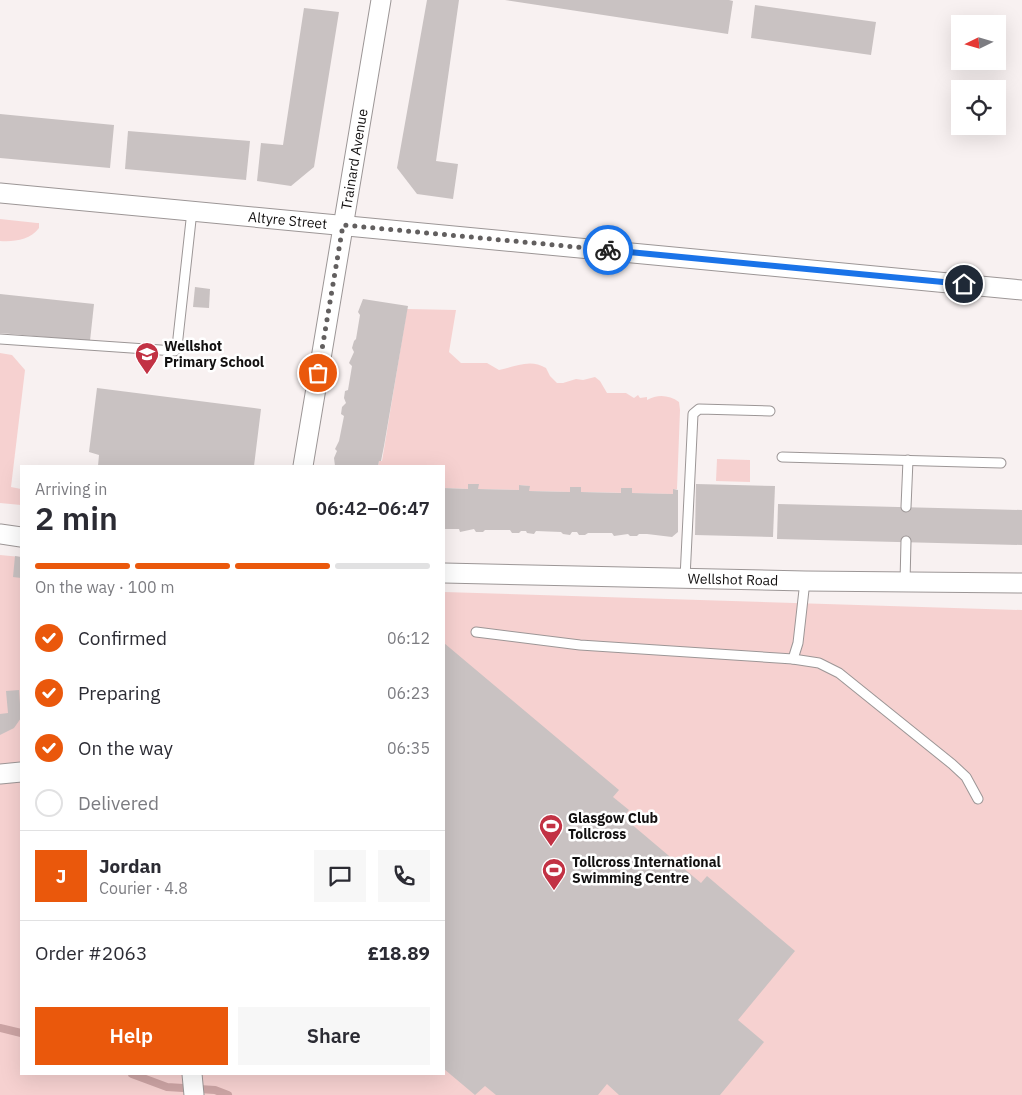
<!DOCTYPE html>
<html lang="en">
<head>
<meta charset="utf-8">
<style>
  body { margin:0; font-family:"IBM Plex Sans",sans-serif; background:#f7f7f7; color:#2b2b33; height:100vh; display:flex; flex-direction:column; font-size:19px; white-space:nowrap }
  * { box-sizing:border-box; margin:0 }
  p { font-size:16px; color:#7c7c81 }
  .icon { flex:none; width:28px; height:28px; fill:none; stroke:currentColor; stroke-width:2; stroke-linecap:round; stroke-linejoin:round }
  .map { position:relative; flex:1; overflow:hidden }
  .sheet { position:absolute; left:20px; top:465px; width:425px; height:610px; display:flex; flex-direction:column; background:#fff; border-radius:0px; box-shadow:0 5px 20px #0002 }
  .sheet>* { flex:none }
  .needle { width:32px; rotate:265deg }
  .controls { position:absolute; left:951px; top:15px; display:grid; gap:10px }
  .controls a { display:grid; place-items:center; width:55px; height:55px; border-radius:0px; background:#fff; box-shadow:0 5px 20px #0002; font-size:25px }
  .pin { position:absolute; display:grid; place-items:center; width:42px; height:42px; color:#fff; margin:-21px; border:2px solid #fff; border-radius:50%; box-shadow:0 1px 5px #0007 }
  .courier { position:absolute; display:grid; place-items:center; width:50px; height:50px; margin:-25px; border:4px solid #1a73e8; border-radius:50%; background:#fff; color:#222; box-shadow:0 1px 6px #0007 }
  .summary em { font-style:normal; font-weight:600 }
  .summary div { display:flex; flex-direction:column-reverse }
  .summary { display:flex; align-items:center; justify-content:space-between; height:85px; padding:0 15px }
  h1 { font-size:32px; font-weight:600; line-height:38px }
  .bar { display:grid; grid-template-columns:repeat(4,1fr); gap:8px 5px; align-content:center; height:60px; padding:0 15px }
  .bar i { height:6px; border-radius:4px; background:#e1e1e2 }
  .bar .active { background:#ea580c }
  .bar p { grid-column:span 4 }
  .line { display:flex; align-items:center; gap:12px; padding:0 15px; border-top:1px solid #e1e1e2 }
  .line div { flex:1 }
  .round { display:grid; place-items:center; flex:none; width:52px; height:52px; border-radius:0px; background:#f7f7f7 }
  ol { padding:0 15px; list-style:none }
  li { display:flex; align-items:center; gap:15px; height:55px }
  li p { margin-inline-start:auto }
  li .icon { padding:5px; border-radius:50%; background:#ea580c; color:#fff; stroke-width:4 }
  li:last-child { color:#7c7c81 }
  li i { width:28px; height:28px; border:2px solid #e1e1e2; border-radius:50% }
  .cta { display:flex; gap:10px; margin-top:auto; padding:10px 15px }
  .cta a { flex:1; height:58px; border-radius:0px; background:#ea580c; color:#fff; font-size:20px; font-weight:600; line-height:58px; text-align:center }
  .cta a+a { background:#f7f7f7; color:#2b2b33 }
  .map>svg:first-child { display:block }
  .green { fill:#f6d1d0 }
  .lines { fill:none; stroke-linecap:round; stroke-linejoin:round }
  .stream { stroke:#cca4a4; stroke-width:8 }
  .building { fill:#c9c2c2 }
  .lane-casing { stroke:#9c9696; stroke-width:11 }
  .street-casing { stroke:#9c9696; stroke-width:21 }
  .lane { stroke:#fff; stroke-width:9 }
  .street { stroke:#fff; stroke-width:19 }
  .done { stroke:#625f5f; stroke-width:5; stroke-dasharray:0 9 }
  .route { stroke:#1a73e8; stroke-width:6 }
  .labels { text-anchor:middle; stroke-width:5; stroke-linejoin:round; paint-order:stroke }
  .street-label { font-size:14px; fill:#121010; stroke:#fff }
  .poi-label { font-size:14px; font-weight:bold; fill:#121010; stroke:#fff; text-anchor:start }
</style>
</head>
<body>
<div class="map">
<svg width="1022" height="1095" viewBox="0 0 1022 1095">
  <rect width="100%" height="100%" fill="#f8f1f1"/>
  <g class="green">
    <path d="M0,219L37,223H39V228C30,240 14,242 0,241Z"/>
    <path d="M407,309L456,310L449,352L461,363H487L499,370C514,367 530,358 546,368L550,376L557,383H563L576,379L583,380L595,377L600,381L607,393H626L634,398L638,395L640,398L647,397V400C658,394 669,395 679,402L680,410L677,489L673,490V494L581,492L580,487H570V492L529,491V486L519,485V490L478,489V484H468V489L444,488V466H378L379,461H382Z"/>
    <polygon points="0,353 12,355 25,370 11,487 21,489 21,505 0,503"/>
    <polygon points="717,459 750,460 750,482 716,481"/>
    <polygon points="0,555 21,557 21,1074 444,1074 444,592 1022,610 1022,1095 0,1095"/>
  </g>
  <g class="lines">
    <g class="stream">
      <polyline points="0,1028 21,1033"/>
      <polyline points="132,1074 167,1087 215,1090 228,1095"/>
    </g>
  </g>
  <g class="building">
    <polygon points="427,0 459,0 436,161 458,164 453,199 417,194 397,168"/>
    <polygon points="505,0 729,0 733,1 728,34"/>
    <polygon points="755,5 876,22 871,55 751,38"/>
    <polygon points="304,8 339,12 314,167 291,186 257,181 261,143 283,145"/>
    <polygon points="0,114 114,125 110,168 0,158"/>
    <polygon points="128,131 250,141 246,180 125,169"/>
    <polygon points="195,287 210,289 209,308 193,307"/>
    <polygon points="0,294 94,304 90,341 0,333"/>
    <polygon points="363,299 408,306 384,446 381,461 379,461 378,466 335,466 334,458 337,451 335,449 339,441 344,416 341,414 342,407 346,403 344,398 345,391 348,390 352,366 349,363 354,352 352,348 354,341 356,339 360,315 358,312"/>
    <polygon points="97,388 261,409 254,466 98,466 99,455 89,452"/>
    <polygon points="468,484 479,484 478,489 519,490 519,485 530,486 529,491 570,492 570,487 581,487 581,492 621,493 621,488 632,488 632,493 673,494 673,489 678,490 678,532 672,537 647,534 639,534 637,536 630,536 628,534 614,536 612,533 588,533 585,535 579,535 577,532 572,532 570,535 563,534 561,532 536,531 534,534 527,533 526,531 521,531 519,533 512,533 510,530 485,530 483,532 476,532 474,529 460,532 459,529 444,529 444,488 468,489"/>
    <polygon points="696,484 775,486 773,537 695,535"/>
    <polygon points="778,504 1022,510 1022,545 777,539"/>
    <polygon points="15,556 21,557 21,578 13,577"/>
    <polygon points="444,643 619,790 613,797 629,810 623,817 701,883 707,876 795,951 738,1020 764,1042 720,1095 619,1095 607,1084 598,1095 496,1095 485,1086 475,1095 444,1069"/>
    <polygon points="19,690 21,718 14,728 0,735 0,714 8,713 6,691"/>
  </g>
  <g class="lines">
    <g class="lane-casing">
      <g id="lane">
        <polyline points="0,339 175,351 177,347 192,211"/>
        <polyline points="782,457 1001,463"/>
        <polyline points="906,507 908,460"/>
        <polyline points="685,578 693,414 699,409 770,411"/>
        <polyline points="905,582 906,541"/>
        <polyline points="476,632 580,645 793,659 798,643 805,581"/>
        <polyline points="793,659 819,663 839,673 952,764 966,777 978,799"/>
      </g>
    </g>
    <g class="street-casing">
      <g id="street">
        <path id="s1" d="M0,193L1022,290"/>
        <path id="s2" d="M303,466L381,0"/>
        <polyline points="0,534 21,537"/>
        <path id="s3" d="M444,573L805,581L1022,583"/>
        <polyline points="0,774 21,772"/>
        <polyline points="192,1074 194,1095"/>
      </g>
    </g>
    <use href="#lane" class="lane"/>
    <use href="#street" class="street"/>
  </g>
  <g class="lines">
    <polyline class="done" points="318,373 343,225 608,250"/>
    <polyline class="route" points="608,250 964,284"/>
  </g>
  <defs>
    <g id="school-pin" transform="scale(1.25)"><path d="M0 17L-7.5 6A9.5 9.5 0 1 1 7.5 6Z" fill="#c23244" stroke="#fff"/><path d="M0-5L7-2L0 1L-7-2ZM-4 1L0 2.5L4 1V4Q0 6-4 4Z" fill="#fff"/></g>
    <g id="stadium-pin" transform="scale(1.25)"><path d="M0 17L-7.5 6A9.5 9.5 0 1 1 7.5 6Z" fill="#c23244" stroke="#fff"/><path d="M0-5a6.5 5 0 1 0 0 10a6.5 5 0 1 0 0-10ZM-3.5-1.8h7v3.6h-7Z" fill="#fff"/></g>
  </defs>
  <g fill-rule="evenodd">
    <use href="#school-pin" x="147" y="354"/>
    <use href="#stadium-pin" x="551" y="826"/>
    <use href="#stadium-pin" x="554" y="870"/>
  </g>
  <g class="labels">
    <g class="street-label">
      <text dy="5" stroke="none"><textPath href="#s2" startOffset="311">Trainard Avenue</textPath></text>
      <text dy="5" stroke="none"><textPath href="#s1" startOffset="289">Altyre Street</textPath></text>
      <text dy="5" stroke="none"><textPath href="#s3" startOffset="289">Wellshot Road</textPath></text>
    </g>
    <g class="poi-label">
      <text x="164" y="351">Wellshot<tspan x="164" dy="16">Primary School</tspan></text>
      <text x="568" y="823">Glasgow Club<tspan x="568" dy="16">Tollcross</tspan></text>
      <text x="572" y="867">Tollcross International<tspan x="572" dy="16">Swimming Centre</tspan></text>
    </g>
  </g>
</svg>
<div class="controls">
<a><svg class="needle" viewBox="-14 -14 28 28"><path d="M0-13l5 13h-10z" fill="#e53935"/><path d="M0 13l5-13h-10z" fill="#7c7c81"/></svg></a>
<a><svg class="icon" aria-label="locate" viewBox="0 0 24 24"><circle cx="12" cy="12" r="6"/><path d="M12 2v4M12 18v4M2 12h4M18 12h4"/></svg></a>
</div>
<div class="pin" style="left:318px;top:373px;background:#ea580c"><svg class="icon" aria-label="bag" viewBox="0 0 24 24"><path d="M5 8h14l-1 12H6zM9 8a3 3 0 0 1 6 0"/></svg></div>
<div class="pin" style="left:964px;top:284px;background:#1f2937"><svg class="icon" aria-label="home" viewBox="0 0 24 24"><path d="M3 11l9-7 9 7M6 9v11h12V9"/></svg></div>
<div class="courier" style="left:608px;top:250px"><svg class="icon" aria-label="bike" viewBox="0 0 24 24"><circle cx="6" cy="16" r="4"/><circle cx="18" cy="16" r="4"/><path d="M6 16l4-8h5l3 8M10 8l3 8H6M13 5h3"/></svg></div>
<section class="sheet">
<div class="summary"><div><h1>2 min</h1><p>Arriving in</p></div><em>06:42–06:47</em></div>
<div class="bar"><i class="active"></i><i class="active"></i><i class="active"></i><i></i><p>On the way · 100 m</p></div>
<ol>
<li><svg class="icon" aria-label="check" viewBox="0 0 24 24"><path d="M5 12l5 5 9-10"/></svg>Confirmed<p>06:12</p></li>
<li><svg class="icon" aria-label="check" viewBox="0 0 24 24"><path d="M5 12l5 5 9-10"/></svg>Preparing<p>06:23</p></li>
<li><svg class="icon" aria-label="check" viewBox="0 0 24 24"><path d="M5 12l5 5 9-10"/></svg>On the way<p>06:35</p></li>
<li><i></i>Delivered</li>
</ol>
<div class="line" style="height:90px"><b class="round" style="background:#ea580c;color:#fff">J</b><div><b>Jordan</b><p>Courier · 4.8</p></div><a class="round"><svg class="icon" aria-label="chat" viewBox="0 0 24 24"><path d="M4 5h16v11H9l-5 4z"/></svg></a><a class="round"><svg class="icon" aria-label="phone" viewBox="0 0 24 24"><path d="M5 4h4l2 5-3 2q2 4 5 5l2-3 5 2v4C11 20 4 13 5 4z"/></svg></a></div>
<div class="line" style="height:65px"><div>Order #2063</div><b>£18.89</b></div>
<div class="cta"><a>Help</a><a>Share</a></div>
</section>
</div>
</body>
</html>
